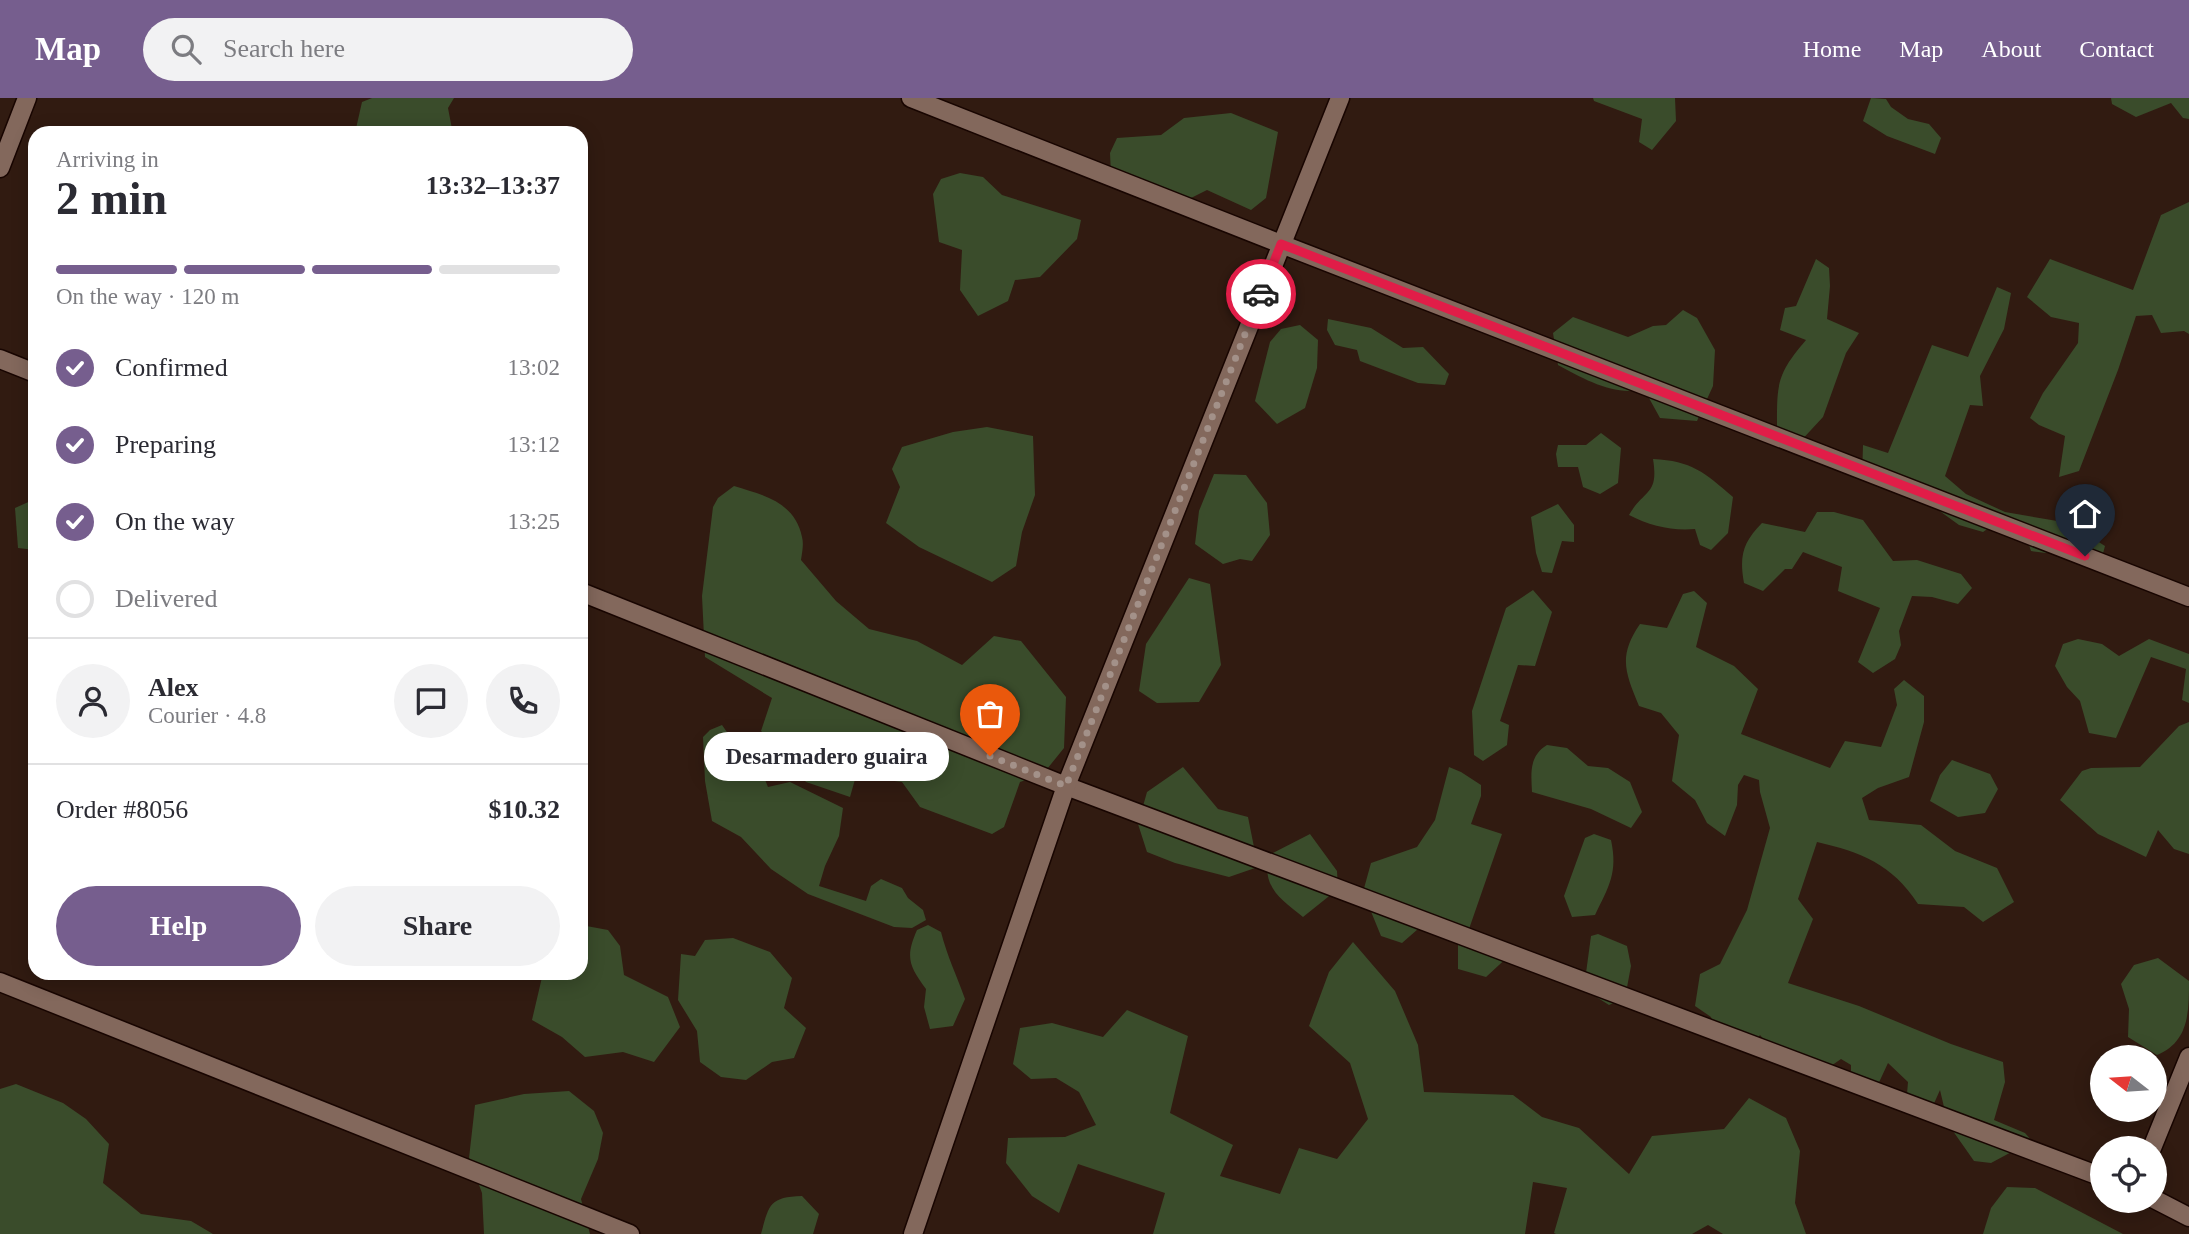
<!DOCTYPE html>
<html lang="en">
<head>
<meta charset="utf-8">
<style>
  body { margin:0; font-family:"Times New Roman",serif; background:#f2f2f3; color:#2b2b33; height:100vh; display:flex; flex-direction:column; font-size:26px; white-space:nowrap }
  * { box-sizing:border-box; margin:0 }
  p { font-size:23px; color:#7c7c81 }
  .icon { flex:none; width:38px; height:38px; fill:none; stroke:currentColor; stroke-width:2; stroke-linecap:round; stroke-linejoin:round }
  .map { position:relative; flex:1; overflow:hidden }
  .sheet { position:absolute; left:28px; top:28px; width:560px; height:854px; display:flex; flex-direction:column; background:#fff; border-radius:21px; box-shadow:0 4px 18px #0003 }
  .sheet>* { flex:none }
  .needle { width:46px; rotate:287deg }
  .fabs { position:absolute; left:2090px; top:947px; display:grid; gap:14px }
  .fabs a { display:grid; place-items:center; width:77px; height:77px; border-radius:50%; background:#fff; box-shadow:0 4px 18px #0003; font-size:35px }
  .pin { position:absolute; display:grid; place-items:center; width:60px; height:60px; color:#fff; margin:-72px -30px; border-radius:50% 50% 50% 0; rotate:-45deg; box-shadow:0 0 7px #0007 }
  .pin .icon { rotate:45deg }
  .courier { position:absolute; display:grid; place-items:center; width:70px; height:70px; margin:-35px; border:5px solid #e11d48; border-radius:50%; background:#fff; color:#222; box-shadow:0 2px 9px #0007 }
  .bubble { position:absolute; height:49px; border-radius:24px; background:#fff; box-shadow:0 4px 18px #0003; font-size:23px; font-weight:800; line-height:49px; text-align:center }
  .summary em { font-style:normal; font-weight:800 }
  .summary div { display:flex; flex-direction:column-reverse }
  .summary { display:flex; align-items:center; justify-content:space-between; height:119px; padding:0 28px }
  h1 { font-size:46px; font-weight:800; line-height:52px }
  .bar { display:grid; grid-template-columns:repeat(4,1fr); gap:10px 7px; align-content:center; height:84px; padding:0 28px }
  .bar i { height:9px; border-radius:5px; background:#e1e1e2 }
  .bar .on { background:#765e8e }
  .bar p { grid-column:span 4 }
  .line { display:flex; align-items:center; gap:18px; padding:0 28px; border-top:2px solid #e1e1e2 }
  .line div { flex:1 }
  .round { display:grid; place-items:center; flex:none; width:74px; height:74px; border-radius:37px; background:#f2f2f3 }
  ol { padding:0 28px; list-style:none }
  li { display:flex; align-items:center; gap:21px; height:77px }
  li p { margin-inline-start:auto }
  li .icon { padding:7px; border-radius:50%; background:#765e8e; color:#fff; stroke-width:4 }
  li:last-child { color:#7c7c81 }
  li i { width:38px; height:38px; border:4px solid #e1e1e2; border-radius:50% }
  .action { display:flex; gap:14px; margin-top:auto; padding:14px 28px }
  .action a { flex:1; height:80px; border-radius:42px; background:#765e8e; color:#fff; font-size:28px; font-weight:800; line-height:80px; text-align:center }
  .action a+a { background:#f2f2f3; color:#2b2b33 }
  header { display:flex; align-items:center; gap:42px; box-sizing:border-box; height:98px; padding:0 35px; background:#765e8e; color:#fff }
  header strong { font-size:33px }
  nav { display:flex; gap:38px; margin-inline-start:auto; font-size:24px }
  .search { width:490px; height:63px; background:#f2f2f3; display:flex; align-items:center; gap:18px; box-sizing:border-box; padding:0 24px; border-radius:38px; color:#7c7c81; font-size:26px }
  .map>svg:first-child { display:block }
  .forest { fill:#3a4c2b }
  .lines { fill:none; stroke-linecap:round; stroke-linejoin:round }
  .minor-casing { stroke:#180501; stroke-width:21 }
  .minor { stroke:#83685c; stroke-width:18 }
  .done { stroke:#a39189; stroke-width:7; stroke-dasharray:0 12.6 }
  .route { stroke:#e11d48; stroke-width:9 }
</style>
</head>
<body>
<header>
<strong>Map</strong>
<div class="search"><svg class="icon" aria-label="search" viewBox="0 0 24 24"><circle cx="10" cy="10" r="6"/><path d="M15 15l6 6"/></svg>Search here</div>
<nav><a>Home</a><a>Map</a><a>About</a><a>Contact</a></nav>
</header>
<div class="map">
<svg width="2189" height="1136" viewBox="0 0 2189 1136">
  <rect width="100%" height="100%" fill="#311b11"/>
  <g class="forest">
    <polygon points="372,0 454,0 448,10 452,31 451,35 355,35 362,4"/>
    <polygon points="1593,0 1675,0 1676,23 1652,52 1639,44 1642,21 1594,3"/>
    <polygon points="1871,0 1886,1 1891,9 1908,21 1929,26 1941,40 1935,56 1887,38 1863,23"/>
    <polygon points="2111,0 2189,0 2189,21 2183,20 2171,5 2136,19 2112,6"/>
    <polygon points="1231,15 1278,34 1266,100 1251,112 1207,92 1173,109 1111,77 1110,55 1117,40 1161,37 1184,20"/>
    <polygon points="960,75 983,79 1002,97 1081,122 1077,141 1040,179 1015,182 1008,203 978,218 960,192 962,152 939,144 933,96 941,81"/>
    <polygon points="2189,104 2189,236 2184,233 2161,235 2152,217 2136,218 2118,272 2079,373 2059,379 2065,338 2039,327 2030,320 2043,295 2078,245 2079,225 2051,219 2027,199 2050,161 2133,192 2161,117"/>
    <path d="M1816,161L1829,170L1830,188L1827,221L1859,235L1846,255L1823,319L1798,346L1777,331C1777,286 1776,277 1806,242L1780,232L1785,210L1796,208Z"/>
    <polygon points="1997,189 2011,195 2004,231 1980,278 1983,308 1970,307 1945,378 1966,396 2005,414 2069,425 2105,448 2101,463 2066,449 2046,455 2031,453 2025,435 1996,425 1983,434 1959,427 1930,406 1903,398 1862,380 1863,347 1888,355 1932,247 1968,259"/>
    <path d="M1683,212L1697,220L1715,252L1713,288L1697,323L1660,320L1644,291C1615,299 1584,281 1558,267L1553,235L1573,219L1628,239L1653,228L1666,227Z"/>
    <polygon points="1328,221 1371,230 1403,250 1423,249 1449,276 1445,287 1418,285 1360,263 1357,252 1335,247 1327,232"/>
    <polygon points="1300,227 1318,242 1317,270 1305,310 1277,326 1255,303 1270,244 1281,231"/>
    <polygon points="987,329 1033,338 1035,397 1022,434 1016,468 992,484 919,449 886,425 900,389 892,371 902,349 953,334"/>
    <polygon points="1601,335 1621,350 1618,385 1600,396 1583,389 1578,369 1558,369 1556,356 1558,347 1586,347"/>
    <path d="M1653,361C1692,363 1704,374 1733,399L1728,435L1711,452L1700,447L1695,431C1672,433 1650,428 1629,417C1644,391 1659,398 1653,361Z"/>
    <polygon points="1214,376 1246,377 1267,405 1270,437 1252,463 1240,461 1223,466 1195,446 1199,413"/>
    <path d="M734,388C763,397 795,404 802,439C804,446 802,455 801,462L836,503L869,531L917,543L962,567L994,538L1021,543L1066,599L1064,650L1043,676L1020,684L1004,729L992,736L920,709L902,684L856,678L850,699L806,684L780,651L761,633L772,600L705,559L702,498L713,409L718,400Z"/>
    <polygon points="35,401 35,452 18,450 15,410"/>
    <polygon points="1558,406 1574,427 1574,444 1562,443 1552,475 1542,474 1536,455 1531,419"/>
    <path d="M1817,414H1834L1863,422L1893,463L1917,462L1961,476L1972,490L1958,506L1932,499L1912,498L1899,533L1901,547L1895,561L1873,575L1858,564L1880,510L1838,493L1842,469L1803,454L1792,471H1785L1763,493L1744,485C1739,458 1743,444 1762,425L1805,434Z"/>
    <polygon points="1189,480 1210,486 1221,567 1199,604 1157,605 1139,593 1146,546"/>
    <polygon points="1533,492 1552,514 1535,568 1518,567 1500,623 1509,627 1507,647 1483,663 1474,657 1472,613 1506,510"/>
    <path d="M1694,493L1707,505L1696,549L1734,568L1758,591L1741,636L1830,670L1845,643L1881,649L1897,607L1894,591L1904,582L1924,598V624L1909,679L1878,690L1862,700L1869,722L1921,727L1955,753L1997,770L2014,804L1983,824L1964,809L1918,806C1892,766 1861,754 1817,744L1798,801L1813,821L1788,885L1859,908L1951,946L2003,964L2005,984L1994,1022L2025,1035L2032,1043L1991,1065L1974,1063L1948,1026L1940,992L1928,1019L1906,1008L1908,984L1888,965L1875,993L1851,989V967L1841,961L1828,970L1802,976L1775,955L1760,937L1752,948L1717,939L1711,919L1695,908L1700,876L1720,866L1747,812L1770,730L1760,694L1759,682L1744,677L1738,687L1737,707L1725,738L1707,725L1695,702L1672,683L1679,637L1661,615L1639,608C1625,574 1618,558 1640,526L1667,530L1683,496Z"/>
    <polygon points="2078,541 2102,546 2119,558 2149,541 2189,556 2189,605 2182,602 2186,571 2151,559 2116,640 2089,635 2080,603 2067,589 2055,568 2063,546"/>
    <polygon points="2189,624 2189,756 2174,751 2158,732 2146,759 2098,736 2060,702 2082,673 2091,670 2140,669 2179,628"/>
    <polygon points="722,627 736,647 756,660 768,689 790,684 843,710 839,738 825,768 819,788 866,803 871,788 881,781 902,790 908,800 923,812 926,822 912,830 894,829 808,796 771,771 741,739 712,723 705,683 703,639 710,632"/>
    <path d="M1547,647L1567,650L1588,668L1608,670L1630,684L1642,714L1631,730L1591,711L1532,694C1531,675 1529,658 1547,647Z"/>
    <polygon points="1952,662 1990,676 1998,691 1985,715 1958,719 1930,703 1940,677"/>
    <polygon points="1183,669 1218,711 1248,719 1258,769 1229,779 1175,765 1147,754 1138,726 1147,694"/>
    <polygon points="1449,669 1461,674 1481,687 1481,698 1471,726 1502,736 1469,831 1512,855 1486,879 1458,871 1458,841 1434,817 1402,845 1381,838 1363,794 1371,765 1417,749 1435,722"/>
    <path d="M1310,736L1337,773L1338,791L1303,819C1281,801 1261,789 1269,757Z"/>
    <path d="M1594,736L1611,742C1618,775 1609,788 1595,817L1572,819L1564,798L1585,740Z"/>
    <polygon points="581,827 608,832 620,848 624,877 668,899 680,929 654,964 623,954 585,959 562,939 532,922 543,875 581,875"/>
    <path d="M928,827L941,834C947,858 957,878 965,901L953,928L930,931L924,909L926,891C909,868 905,859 917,832Z"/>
    <polygon points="1598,836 1627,848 1631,868 1625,900 1609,907 1587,893 1586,875 1591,838"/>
    <polygon points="733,840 770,854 792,880 784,910 806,930 794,960 772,964 746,982 721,979 700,964 697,933 678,902 681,856 695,858 705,842"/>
    <polygon points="1353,844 1395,893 1418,947 1424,994 1513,997 1542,1019 1579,1030 1629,1076 1652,1038 1724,1031 1749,1000 1786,1020 1800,1053 1795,1105 1806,1136 1723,1136 1708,1127 1692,1136 1556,1136 1554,1135 1567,1090 1533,1084 1525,1136 1153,1136 1165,1095 1078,1066 1059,1115 1032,1098 1006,1065 1008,1040 1065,1039 1096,1027 1079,994 1056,980 1031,981 1013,966 1020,930 1052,925 1103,939 1127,912 1188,938 1170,1015 1233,1047 1220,1078 1280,1096 1299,1050 1337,1061 1368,1021 1350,965 1309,928 1329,874"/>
    <path d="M2158,860L2189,883C2189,914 2189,944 2157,957L2128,939L2129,911L2121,886L2134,867Z"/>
    <polygon points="16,986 63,1005 86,1021 109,1046 103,1085 141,1116 191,1123 213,1136 0,1136 0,991"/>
    <polygon points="569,993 594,1013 603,1035 598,1061 581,1101 590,1136 484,1136 482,1095 469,1060 475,1007 524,996"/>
    <polygon points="2007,1089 2035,1090 2123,1136 1983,1136 1991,1110"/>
    <path d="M802,1098L819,1116L813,1136H761C769,1107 769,1099 802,1098Z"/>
  </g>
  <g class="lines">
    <g class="minor-casing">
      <g id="minor">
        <polyline points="911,0 1281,146 2189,499"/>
        <polyline points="0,70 27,0"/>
        <polyline points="0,261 35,275"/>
        <polyline points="581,494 1066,688 2102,1079"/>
        <polyline points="0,884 630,1136"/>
        <polyline points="2152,1050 2189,959"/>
        <polyline points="2154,1101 2189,1119"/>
        <polyline points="913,1136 1066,688 1340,0"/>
      </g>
    </g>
    <use href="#minor" class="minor"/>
  </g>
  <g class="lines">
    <polyline class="done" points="990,658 1066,688 1261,196"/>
    <polyline class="route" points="1261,196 1281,146 2085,458"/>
  </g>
</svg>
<div class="fabs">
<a><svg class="needle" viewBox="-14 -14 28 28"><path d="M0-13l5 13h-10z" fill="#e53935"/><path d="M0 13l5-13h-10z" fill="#7c7c81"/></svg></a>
<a><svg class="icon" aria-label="locate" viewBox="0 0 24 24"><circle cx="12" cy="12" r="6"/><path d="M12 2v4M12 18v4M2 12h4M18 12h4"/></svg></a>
</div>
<div class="pin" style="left:990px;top:658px;background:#ea580c"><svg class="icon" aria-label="bag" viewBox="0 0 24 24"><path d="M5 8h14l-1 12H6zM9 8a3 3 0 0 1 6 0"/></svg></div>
<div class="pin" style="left:2085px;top:458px;background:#1f2937"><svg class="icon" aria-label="home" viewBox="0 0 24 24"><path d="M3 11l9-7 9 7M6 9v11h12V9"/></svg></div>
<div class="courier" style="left:1261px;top:196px"><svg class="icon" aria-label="car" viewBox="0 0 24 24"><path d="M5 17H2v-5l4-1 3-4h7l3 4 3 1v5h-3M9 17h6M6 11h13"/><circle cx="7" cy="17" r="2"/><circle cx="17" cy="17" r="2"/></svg></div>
<div class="bubble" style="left:704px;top:634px;width:245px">Desarmadero guaira</div>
<section class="sheet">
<div class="summary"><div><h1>2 min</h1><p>Arriving in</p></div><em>13:32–13:37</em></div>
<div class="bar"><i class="on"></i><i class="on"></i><i class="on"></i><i></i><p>On the way · 120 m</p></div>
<ol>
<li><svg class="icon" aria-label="check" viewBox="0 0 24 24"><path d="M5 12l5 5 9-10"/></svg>Confirmed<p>13:02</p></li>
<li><svg class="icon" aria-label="check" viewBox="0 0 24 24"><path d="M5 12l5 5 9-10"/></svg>Preparing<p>13:12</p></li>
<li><svg class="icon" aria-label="check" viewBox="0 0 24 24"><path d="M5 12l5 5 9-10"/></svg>On the way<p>13:25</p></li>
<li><i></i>Delivered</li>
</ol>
<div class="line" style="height:126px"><a class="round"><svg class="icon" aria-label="person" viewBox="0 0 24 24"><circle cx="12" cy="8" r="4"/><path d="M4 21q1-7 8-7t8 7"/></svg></a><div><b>Alex</b><p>Courier · 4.8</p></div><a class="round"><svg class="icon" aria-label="chat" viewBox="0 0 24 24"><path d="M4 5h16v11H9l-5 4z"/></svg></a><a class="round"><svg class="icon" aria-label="phone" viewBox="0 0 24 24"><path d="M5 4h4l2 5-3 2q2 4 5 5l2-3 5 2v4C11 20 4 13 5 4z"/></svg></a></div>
<div class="line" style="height:91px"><div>Order #8056</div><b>$10.32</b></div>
<div class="action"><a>Help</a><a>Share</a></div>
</section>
</div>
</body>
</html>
